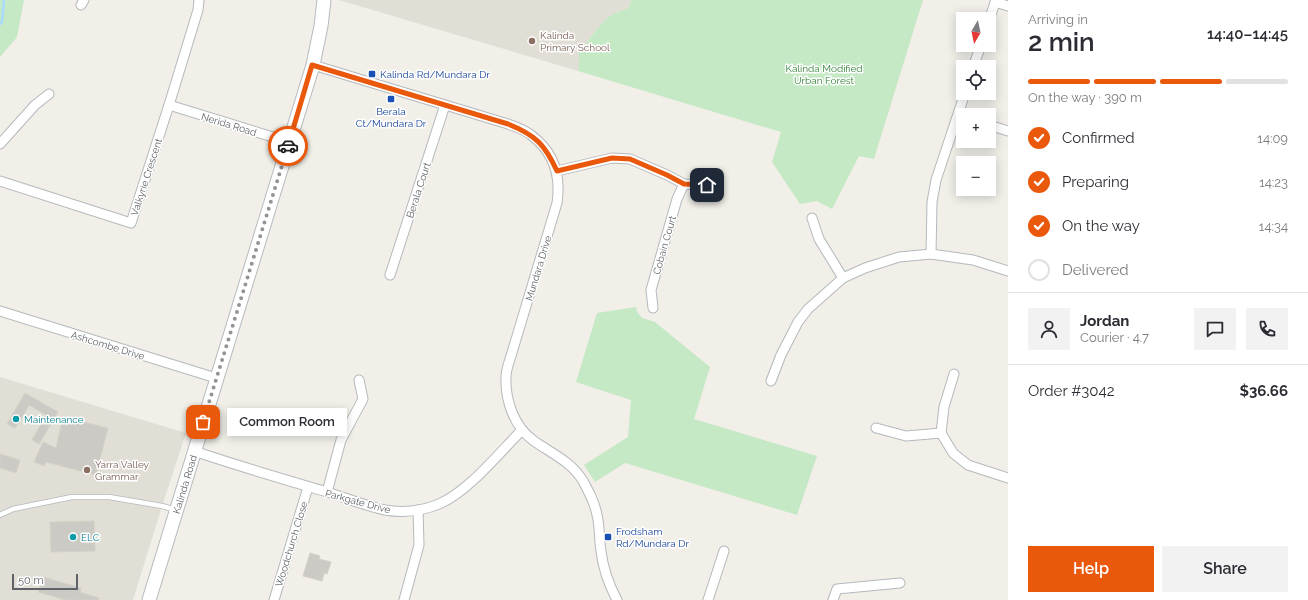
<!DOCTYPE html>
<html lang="en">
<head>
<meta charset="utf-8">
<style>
  body { margin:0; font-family:Raleway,sans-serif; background:#f2f2f3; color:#2b2b33; height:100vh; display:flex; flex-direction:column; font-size:15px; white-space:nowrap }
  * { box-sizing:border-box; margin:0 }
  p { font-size:13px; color:#7c7c81 }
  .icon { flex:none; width:22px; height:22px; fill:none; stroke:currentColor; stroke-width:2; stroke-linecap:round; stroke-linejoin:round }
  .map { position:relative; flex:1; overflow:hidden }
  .side { display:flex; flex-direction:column; background:#fff; width:300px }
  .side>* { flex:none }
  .needle { width:26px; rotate:189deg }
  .fabs { position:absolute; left:956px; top:12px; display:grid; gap:8px }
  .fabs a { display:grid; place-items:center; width:40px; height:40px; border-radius:0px; background:#fff; box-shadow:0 2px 10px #0003; font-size:20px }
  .scale { position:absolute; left:12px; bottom:10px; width:66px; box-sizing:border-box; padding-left:4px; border:2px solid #5f6368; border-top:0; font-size:11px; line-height:14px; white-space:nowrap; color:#5f6368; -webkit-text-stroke:3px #fff; paint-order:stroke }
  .pin { position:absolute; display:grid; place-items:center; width:34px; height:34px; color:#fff; margin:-17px; border-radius:8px; box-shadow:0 2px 6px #0006 }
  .courier { position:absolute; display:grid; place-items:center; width:40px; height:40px; margin:-20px; border:3px solid #ea580c; border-radius:50%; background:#fff; color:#222; box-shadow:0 1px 5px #0007 }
  .bubble { position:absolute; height:28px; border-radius:0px; background:#fff; box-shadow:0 2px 10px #0003; font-size:13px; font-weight:600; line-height:28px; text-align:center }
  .head em { font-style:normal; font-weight:600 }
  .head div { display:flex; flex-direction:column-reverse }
  .head { display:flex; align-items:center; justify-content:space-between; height:68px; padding:0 20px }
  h1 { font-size:26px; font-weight:600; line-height:30px }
  .bar { display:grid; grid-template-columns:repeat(4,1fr); gap:6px 4px; align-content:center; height:48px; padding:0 20px }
  .bar i { height:5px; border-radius:3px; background:#e1e1e2 }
  .bar .current { background:#ea580c }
  .bar p { grid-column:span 4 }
  .line { display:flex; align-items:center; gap:10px; padding:0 20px; border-top:1px solid #e1e1e2 }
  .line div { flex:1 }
  .round { display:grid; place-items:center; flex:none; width:42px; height:42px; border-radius:0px; background:#f2f2f3 }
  ol { padding:0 20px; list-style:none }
  li { display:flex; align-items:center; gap:12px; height:44px }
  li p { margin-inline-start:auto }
  li .icon { padding:4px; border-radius:50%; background:#ea580c; color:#fff; stroke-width:4 }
  li:last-child { color:#7c7c81 }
  li i { width:22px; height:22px; border:2px solid #e1e1e2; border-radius:50% }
  .button { display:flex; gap:8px; margin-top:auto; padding:8px 20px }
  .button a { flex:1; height:46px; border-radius:0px; background:#ea580c; color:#fff; font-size:16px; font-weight:600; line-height:46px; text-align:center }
  .button a+a { background:#f2f2f3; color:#2b2b33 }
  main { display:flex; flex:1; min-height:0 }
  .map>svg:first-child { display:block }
  .education { fill:#e1ded6 }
  .green { fill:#c5e8c5 }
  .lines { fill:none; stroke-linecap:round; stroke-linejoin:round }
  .stream { stroke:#aadaff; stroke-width:2.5 }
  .building { fill:#cccac5; stroke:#d6d1c6 }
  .lane-casing { stroke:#b5b8bc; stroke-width:6 }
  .street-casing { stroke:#b5b8bc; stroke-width:11 }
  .secondary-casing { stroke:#b6babf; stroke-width:15 }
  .lane { stroke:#fff; stroke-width:4.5 }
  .street { stroke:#fff; stroke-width:9 }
  .secondary { stroke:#fff; stroke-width:13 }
  .done { stroke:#929495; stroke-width:4; stroke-dasharray:0 7.2 }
  .route { stroke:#ea580c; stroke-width:5 }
  .education-dot { fill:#8d6e63; stroke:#fff; stroke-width:1.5 }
  .transit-dot { fill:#1a4fb4; stroke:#fff; stroke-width:1.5 }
  .culture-dot { fill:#0f9aa8; stroke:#fff; stroke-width:1.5 }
  .labels { text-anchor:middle; stroke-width:3; stroke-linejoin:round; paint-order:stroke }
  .education-label { font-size:10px; fill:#785e54; stroke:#fff; text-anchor:start }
  .park-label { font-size:10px; fill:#348238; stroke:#fff }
  .transit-label { font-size:10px; fill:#164399; stroke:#fff; text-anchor:start }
  .street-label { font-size:10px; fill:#5f6368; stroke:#fff }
  .culture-label { font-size:10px; fill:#0d838f; stroke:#fff; text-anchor:start }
</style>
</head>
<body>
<main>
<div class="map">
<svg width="1008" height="600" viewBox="0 0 1008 600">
  <rect width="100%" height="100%" fill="#f1efe8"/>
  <g class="education">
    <polygon points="339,0 631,0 628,8 613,14 595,31 582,50 579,51 579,65 578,71"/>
    <polygon points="0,377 186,433 162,506 133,600 0,600"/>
  </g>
  <g class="green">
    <polygon points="0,0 24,0 17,37 0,57"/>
    <path d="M631,0H923L874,159L859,156L832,209L817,201L800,204L772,162L781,132L578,71L579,65V51L582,50C591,37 599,23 613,14C618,12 623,10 628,8Z"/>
    <polygon points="636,307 637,312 642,318 655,322 710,367 694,419 817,456 797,515 625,463 595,482 584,465 628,437 631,400 576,382 597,313"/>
  </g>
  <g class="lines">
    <polyline class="stream" points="0,24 2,22 4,0"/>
  </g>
  <g class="building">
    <polygon points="25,393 58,412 39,444 32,440 46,415 29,405 19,423 18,423 15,428 7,424"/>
    <polygon points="63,417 108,428 96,475 46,462 44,466 34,462 43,442 56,448"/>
    <polygon points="0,454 20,460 16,473 0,468"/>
    <polygon points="94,521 95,551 51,552 50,522"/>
    <polygon points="310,553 320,556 319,559 331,562 327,574 324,573 322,581 303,576"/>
    <polygon points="43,577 81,588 80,592 99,598 98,600 66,600 38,592"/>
  </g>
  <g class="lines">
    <g class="lane-casing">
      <polyline id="lane" points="0,515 13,509 72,497 109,497 162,506 176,510"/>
    </g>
    <g class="street-casing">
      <g id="street">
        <polyline points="995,2 1008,6"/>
        <polyline points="81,5 84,0"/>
        <polyline points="989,20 996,0"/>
        <path d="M313,65L508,124C516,127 525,130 531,135C554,152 561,176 557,203L511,356C509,362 506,370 506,377C505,400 514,427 534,441C551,453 572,462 583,481C589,492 595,503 597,515C600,527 599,539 601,551C603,568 609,585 617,600"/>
        <polyline points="973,67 981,45"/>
        <polyline points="169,105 289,142"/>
        <polyline points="989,125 1008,131"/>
        <polyline points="0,144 35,105 49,94"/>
        <polyline points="557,171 612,158 630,159 667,175 684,184 707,185"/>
        <polyline points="0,181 131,223 169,105 198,10 199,0"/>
        <polyline points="812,218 819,239 843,278"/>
        <polyline points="931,254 932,202 936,180 965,93"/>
        <polyline points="390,275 445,105"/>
        <polyline points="653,308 651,290 677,199 684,184"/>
        <polyline points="0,311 216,378"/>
        <polyline points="954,374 944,407 941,433 953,453 968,465 1008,478"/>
        <polyline points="771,381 781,355 798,322 808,309 843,278 865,268 899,257 931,254 973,260 1008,271"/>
        <polyline points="876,428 906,436 941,433"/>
        <path d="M194,451C238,466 283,479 327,492C346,498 366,506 385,510C403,513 422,511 439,504C468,492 500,452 522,430"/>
        <polyline points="327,492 341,440 363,399 359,380"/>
        <polyline points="274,600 308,487"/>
        <polyline points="404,600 419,545 418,510"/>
        <polyline points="708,600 724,551"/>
        <polyline points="833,600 837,589 900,583"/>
      </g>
    </g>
    <g class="secondary-casing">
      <g id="secondary">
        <path id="s1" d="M149,600L313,65L321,26L324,0"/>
      </g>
    </g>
    <use href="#lane" class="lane"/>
    <use href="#street" class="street"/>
    <use href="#secondary" class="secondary"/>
  </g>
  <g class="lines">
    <polyline class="done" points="203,422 288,146"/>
    <path class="route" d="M288,146L312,65L508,124C536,135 545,145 557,171L612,158L630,159L667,175L684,184L707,185"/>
  </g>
  <g class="education-dot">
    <circle cx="532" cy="41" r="4"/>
    <circle cx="87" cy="470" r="4"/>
  </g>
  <g class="transit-dot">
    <rect x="368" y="70" width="8" height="8" rx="2"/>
    <rect x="387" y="95" width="8" height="8" rx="2"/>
    <rect x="604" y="533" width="8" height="8" rx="2"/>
  </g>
  <g class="culture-dot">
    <circle cx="16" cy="419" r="4"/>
    <circle cx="73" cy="537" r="4"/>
  </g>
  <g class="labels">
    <g class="education-label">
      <text x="540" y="39">Kalinda<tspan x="540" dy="12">Primary School</tspan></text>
      <text x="95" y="468">Yarra Valley<tspan x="95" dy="12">Grammar</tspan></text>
    </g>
    <g class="park-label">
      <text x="824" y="72">Kalinda Modified<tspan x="824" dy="12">Urban Forest</tspan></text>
    </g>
    <g class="transit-label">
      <text x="380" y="78">Kalinda Rd/Mundara Dr</text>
      <text x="391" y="115" text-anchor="middle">Berala<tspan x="391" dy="12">Ct/Mundara Dr</tspan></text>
      <text x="616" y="535">Frodsham<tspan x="616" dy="12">Rd/Mundara Dr</tspan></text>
    </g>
    <g class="street-label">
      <text transform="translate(229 124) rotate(17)" y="4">Nerida Road</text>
      <text transform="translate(146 177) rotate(-72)" y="4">Valkyrie Crescent</text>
      <text transform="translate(418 190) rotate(-72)" y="4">Berala Court</text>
      <text transform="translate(664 245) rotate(-74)" y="4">Cobain Court</text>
      <text transform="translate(538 268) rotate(-73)" y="4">Mundara Drive</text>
      <text transform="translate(108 345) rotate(17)" y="4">Ashcombe Drive</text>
      <text dy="4" stroke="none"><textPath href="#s1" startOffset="121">Kalinda Road</textPath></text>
      <text transform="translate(358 501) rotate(15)" y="4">Parkgate Drive</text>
      <text transform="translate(291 544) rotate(-73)" y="4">Woodchurch Close</text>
    </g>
    <g class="culture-label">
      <text x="24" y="423">Maintenance</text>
      <text x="81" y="541">ELC</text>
    </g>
  </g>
</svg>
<div class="fabs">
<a><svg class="needle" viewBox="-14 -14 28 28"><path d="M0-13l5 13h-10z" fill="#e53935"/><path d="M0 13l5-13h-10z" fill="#7c7c81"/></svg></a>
<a><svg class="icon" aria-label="locate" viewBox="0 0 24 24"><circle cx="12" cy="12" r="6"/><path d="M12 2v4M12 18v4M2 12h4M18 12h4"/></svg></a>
<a>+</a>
<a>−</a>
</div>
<div class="scale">50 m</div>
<div class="pin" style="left:203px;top:422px;background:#ea580c"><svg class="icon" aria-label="bag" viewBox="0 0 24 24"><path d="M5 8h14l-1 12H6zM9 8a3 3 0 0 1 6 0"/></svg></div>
<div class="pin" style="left:707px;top:185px;background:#1f2937"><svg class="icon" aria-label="home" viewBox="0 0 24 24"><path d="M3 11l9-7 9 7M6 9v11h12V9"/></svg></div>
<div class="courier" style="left:288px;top:146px"><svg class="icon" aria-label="car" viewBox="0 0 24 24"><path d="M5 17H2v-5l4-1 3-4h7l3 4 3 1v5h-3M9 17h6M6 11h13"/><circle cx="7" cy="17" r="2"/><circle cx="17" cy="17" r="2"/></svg></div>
<div class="bubble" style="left:227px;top:408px;width:120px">Common Room</div>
</div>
<section class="side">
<div class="head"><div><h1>2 min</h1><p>Arriving in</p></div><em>14:40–14:45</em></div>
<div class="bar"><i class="current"></i><i class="current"></i><i class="current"></i><i></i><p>On the way · 390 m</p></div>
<ol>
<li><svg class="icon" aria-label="check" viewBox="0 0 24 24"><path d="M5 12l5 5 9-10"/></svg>Confirmed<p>14:09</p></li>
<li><svg class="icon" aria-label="check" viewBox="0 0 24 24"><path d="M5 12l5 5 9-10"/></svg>Preparing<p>14:23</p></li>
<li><svg class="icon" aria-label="check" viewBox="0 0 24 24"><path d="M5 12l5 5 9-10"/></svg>On the way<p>14:34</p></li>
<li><i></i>Delivered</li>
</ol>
<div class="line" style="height:72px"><a class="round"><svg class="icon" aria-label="person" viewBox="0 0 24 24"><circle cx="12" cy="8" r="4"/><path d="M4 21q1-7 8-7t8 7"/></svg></a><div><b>Jordan</b><p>Courier · 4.7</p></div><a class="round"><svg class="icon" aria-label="chat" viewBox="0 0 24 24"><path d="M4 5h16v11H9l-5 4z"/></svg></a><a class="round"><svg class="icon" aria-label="phone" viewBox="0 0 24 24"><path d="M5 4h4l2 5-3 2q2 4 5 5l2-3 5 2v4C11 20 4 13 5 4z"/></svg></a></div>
<div class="line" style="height:52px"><div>Order #3042</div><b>$36.66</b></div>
<div class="button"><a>Help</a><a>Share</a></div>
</section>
</main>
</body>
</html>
